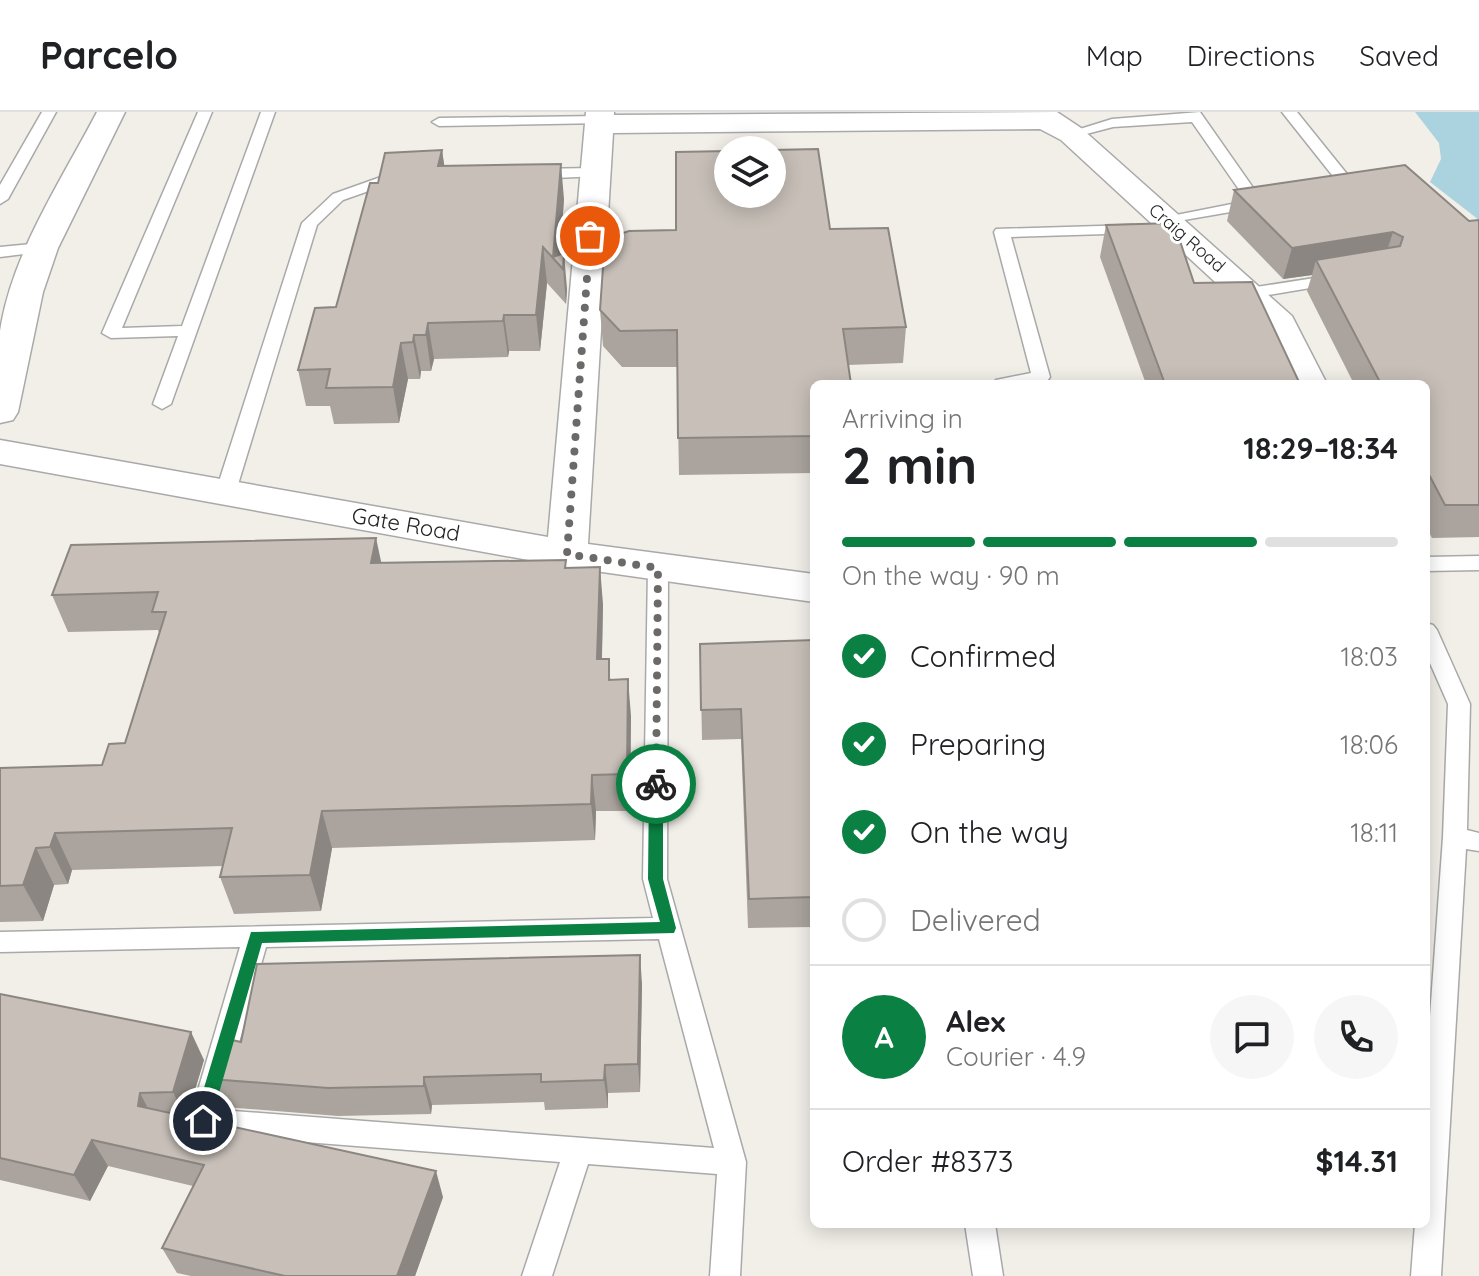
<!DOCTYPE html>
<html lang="en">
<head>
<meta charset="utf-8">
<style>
  body { margin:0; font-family:Quicksand,sans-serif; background:#f6f6f6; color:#202124; height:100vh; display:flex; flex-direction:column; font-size:30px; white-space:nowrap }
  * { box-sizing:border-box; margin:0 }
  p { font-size:26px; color:#757577 }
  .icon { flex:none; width:44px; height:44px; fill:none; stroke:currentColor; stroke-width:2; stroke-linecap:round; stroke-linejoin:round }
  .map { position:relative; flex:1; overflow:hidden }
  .sheet { position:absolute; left:810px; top:268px; width:620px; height:848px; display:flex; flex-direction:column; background:#fff; border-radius:12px; box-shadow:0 4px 20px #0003 }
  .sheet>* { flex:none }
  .buttons { position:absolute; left:714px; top:24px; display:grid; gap:16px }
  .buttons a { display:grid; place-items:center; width:72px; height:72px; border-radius:50%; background:#fff; box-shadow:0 4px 20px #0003; font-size:40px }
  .pin { position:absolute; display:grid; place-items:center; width:68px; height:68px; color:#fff; margin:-34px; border:4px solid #fff; border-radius:50%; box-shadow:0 2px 8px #0007 }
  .courier { position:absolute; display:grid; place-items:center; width:80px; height:80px; margin:-40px; border:6px solid #0b8043; border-radius:50%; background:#fff; color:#222; box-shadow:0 2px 10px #0007 }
  .head em { font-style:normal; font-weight:700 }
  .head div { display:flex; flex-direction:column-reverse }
  .head { display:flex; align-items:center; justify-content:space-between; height:136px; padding:0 32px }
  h1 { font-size:52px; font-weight:700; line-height:60px }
  .bar { display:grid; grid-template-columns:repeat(4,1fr); gap:12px 8px; align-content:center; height:96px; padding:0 32px }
  .bar i { height:10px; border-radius:6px; background:#e0e0e0 }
  .bar .active { background:#0b8043 }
  .bar p { grid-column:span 4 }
  .line { display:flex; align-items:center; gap:20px; padding:0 32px; border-top:2px solid #e0e0e0 }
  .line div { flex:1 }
  .round { display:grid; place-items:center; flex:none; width:84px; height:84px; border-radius:42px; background:#f6f6f6 }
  ol { padding:0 32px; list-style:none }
  li { display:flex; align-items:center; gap:24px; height:88px }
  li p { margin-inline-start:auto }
  li .icon { padding:8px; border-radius:50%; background:#0b8043; color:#fff; stroke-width:4 }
  li:last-child { color:#757577 }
  li i { width:44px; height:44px; border:4px solid #e0e0e0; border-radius:50% }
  header { display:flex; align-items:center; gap:48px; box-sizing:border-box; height:112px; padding:0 40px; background:#fff; border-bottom:2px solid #e0e0e0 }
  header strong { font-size:38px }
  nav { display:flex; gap:44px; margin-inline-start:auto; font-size:28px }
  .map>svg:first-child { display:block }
  .water { fill:#aad3df }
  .pier { fill:#f2efe9 }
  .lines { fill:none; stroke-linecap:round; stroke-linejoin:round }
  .service-casing { stroke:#a9a9a9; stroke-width:3 }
  .minor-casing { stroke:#a9a9a9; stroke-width:3 }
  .tertiary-casing { stroke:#a9a9a9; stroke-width:3 }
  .service { fill:#fff; fill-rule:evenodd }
  .minor { fill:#fff; fill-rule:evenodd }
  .tertiary { fill:#fff; fill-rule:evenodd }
  .wall { fill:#aba49e }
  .shaded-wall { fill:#8b8681 }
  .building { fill:#c7bfb8; stroke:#8b8681; stroke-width:2 }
  .route { fill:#0b8043 }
  .done { stroke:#6b6a68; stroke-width:8; stroke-dasharray:0 14.4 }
  .labels { text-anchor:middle; stroke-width:6; stroke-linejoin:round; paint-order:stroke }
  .far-street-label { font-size:18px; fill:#222; stroke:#fff }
  .street-label { font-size:22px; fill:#222; stroke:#fff }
</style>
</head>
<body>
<header>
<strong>Parcelo</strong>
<nav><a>Map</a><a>Directions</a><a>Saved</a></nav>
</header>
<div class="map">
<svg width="1479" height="1164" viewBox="0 0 1479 1164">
  <rect width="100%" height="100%" fill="#f2efe9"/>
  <polygon class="water" points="1387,0 1479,0 1479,114 1427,70 1407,20"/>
  <polygon class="pier" points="1383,0 1415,0 1439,31 1441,47 1430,70 1479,108 1479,118 1424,73 1403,22"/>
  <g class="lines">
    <g class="service-casing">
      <g id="service">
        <polygon points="42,0 56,0 8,87 0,92 0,73"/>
        <polygon points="198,0 212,0 122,216 182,214 261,0 275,0 171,292 162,297 153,292 178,224 111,226 102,221"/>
        <polygon points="1200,0 1261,87 1265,88 1265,94 1161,112 1161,106 1247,89 1192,10 1113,15 1071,26 1064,22 1112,7"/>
        <polygon points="1282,0 1297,0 1355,72 1355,78 1332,81 1332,75 1340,73"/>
        <polygon points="600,4 607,8 605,11 439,14 432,10 439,6"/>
        <polygon points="594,56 599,58 599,64 533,67 525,62 533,57"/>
        <polygon points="395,60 400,62 400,68 343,88 317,113 236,379 233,383 219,383 216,379 302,111 333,82"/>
        <polygon points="1133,113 1141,118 1139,121 1011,125 1050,265 1047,269 993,272 996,268 1031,261 994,120 996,117"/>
        <polygon points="42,131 48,133 48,139 0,145 0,135"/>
        <polygon points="1340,162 1346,164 1348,167 1346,170 1250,186 1242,181 1250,176"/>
        <polygon points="1479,444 1479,458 1426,459 1426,445"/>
        <path d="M658,449L668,456L667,767L746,1050L740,1164H710L717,1062L588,1052L552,1164H522L560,1050L203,1022L193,1018L189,1009L240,835L0,840V820L653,806L643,767L648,456ZM659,827L714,1036L220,998L266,835Z"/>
        <polygon points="1426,511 1433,513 1437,518 1470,592 1467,718 1479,721 1479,739 1466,737 1441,1164 1411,1164 1415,1112 1426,1112 1426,960 1443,725 1448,592 1426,542"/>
        <polygon points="965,1112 995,1112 1003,1164 973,1164"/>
      </g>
    </g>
    <g class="minor-casing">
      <polygon id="minor" points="586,0 614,0 614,3 1057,0 1081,16 1292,204 1327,272 1291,272 1265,216 1061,28 1040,17 613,21 588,432 814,462 814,490 567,455 0,352 0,328 548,425"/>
    </g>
    <g class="tertiary-casing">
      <path id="tertiary" d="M97,0H125L58,136L43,180L18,300L13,308L0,311C0,281 0,248 0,219C12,141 61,69 97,0Z"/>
    </g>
    <use href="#service" class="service"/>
    <use href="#minor" class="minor"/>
    <use href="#tertiary" class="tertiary"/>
  </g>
  <g class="wall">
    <polygon points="442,38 444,54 564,87 560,143 567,177 566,192 547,171 540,239 509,239 508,245 434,247 431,259 421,259 420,267 408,267 399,311 334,312 330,294 306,294 298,258 336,195 378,71"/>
    <polygon points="1234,78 1469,109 1479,108 1479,425 1432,426 1426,415 1426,272 1354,272 1307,179 1312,163 1283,167 1227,109"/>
    <polygon points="1106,113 1194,171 1300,272 1146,272 1100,145"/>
    <polygon points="830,117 906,215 903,251 848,253 814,272 814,361 679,363 677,255 622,255 603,234 600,198"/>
    <polygon points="381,451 566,456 603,492 602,547 611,568 631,604 630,699 596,699 595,728 332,736 321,799 234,802 220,765 223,754 72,758 68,772 54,773 43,809 0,810 0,656 102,653 125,631 159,521 158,518 68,520 52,483"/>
    <polygon points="814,528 814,815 748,816 741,627 702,628 700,532"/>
    <polygon points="642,872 640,980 608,981 608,996 545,998 544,990 432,993 431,1002 338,1004 224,995 211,967 241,930"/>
    <polygon points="0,882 204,948 187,1005 443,1085 415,1164 191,1164 177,1161 162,1136 193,1074 108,1054 90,1089 0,1068"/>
  </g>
  <g class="shaded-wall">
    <polygon points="442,38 447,72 438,54"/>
    <polygon points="561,52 564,87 559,153 553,146"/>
    <polygon points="1393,120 1383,151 1316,148 1312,163 1283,167 1292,136"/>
    <polygon points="543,135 547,171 540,239 536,203"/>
    <polygon points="564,141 567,177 566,192 563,157"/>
    <polygon points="504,203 509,239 508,245 503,209"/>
    <polygon points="428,211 434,247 431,259 426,223"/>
    <polygon points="414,223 421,259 420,267 413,230"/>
    <polygon points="401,231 408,267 399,311 393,275"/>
    <polygon points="376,426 384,463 371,451"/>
    <polygon points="600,455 603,492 601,584 597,547"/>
    <polygon points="628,567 631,604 630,699 627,662"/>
    <polygon points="592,663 596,699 595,728 591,692"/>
    <polygon points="322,699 332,736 321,799 310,763"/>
    <polygon points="55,721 72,758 68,772 50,735"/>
    <polygon points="36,736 54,773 43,809 23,773"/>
    <polygon points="640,843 642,872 640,980 638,952"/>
    <polygon points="191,920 204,948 186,1007 173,980"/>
    <polygon points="605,953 608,981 608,996 604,968"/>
    <polygon points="424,965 432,993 431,1002 424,974"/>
    <polygon points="140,981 154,1008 138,994"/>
    <polygon points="92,1028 108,1054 90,1089 74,1063"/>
    <polygon points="436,1059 443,1085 415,1164 397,1164"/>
  </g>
  <g class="building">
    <polygon points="818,37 830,117 888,116 906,215 843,217 851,272 814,272 814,324 678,326 677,218 620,219 600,198 605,127 629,119 676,118 676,40 728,39 728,82 772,82 772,38"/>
    <polygon points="442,38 438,54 561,52 553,145 564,141 563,157 543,135 536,203 504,203 503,209 428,211 426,223 414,223 413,230 401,231 393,275 326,276 330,257 298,258 315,196 336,195 370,71 378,71 385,41"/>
    <polygon points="1405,53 1469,109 1479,108 1479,393 1445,393 1426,357 1426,272 1381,272 1316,148 1400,134 1403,125 1393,120 1292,136 1234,78"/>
    <polygon points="1174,111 1194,171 1252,170 1300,272 1165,272 1106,113"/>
    <polygon points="376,426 371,451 566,448 565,456 600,455 597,547 609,547 609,568 628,567 627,662 592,663 591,692 322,699 310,763 220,765 232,716 55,721 50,735 36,736 23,773 0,774 0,656 102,653 109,632 125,631 166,500 152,500 158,480 52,483 71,433"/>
    <polygon points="814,528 814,785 749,787 741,597 701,598 700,532"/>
    <polygon points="640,843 638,952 605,953 604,968 541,970 541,962 424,965 424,974 328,976 211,967 223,926 241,930 257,852"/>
    <polygon points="0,882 191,920 173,980 140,981 138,994 436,1059 397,1164 285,1164 162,1136 204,1053 92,1028 74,1063 0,1046"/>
  </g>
  <polygon class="route" points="656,667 663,672 663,767 676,816 674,821 262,831 211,1009 208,1014 197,1014 194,1009 251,820 660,810 648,767 649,672"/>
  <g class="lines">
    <polyline class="done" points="590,124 567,442 658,456 656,672"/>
  </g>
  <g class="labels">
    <g class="far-street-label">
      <text transform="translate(1187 126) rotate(41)" y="6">Craig Road</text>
    </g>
    <g class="street-label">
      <text transform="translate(406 412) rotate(10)" y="8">Gate Road</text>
    </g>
  </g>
</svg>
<div class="buttons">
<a><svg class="icon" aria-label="layers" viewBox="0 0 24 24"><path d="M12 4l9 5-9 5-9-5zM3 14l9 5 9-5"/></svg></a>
</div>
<div class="pin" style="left:590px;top:124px;background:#ea580c"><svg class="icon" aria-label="bag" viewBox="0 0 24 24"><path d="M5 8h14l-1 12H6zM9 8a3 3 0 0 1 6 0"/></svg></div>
<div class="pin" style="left:203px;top:1009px;background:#1f2937"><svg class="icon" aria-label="home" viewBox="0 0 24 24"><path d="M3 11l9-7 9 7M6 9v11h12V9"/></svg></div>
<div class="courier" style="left:656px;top:672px"><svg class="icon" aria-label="bike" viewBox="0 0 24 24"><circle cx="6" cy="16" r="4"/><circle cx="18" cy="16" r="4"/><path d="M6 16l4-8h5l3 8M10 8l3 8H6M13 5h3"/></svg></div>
<section class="sheet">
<div class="head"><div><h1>2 min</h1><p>Arriving in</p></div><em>18:29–18:34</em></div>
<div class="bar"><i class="active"></i><i class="active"></i><i class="active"></i><i></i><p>On the way · 90 m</p></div>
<ol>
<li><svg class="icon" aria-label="check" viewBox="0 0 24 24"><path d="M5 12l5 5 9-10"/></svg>Confirmed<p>18:03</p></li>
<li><svg class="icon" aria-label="check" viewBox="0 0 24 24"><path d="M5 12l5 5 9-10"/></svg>Preparing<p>18:06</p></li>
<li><svg class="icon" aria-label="check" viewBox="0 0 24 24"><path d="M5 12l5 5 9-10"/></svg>On the way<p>18:11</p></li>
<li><i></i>Delivered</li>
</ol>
<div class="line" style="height:144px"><b class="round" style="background:#0b8043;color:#fff">A</b><div><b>Alex</b><p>Courier · 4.9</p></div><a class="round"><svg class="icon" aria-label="chat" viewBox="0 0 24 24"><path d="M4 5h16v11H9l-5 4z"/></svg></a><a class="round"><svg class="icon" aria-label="phone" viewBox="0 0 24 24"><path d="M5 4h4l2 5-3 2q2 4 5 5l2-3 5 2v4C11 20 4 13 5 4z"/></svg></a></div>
<div class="line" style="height:104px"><div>Order #8373</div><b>$14.31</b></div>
</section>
</div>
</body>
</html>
